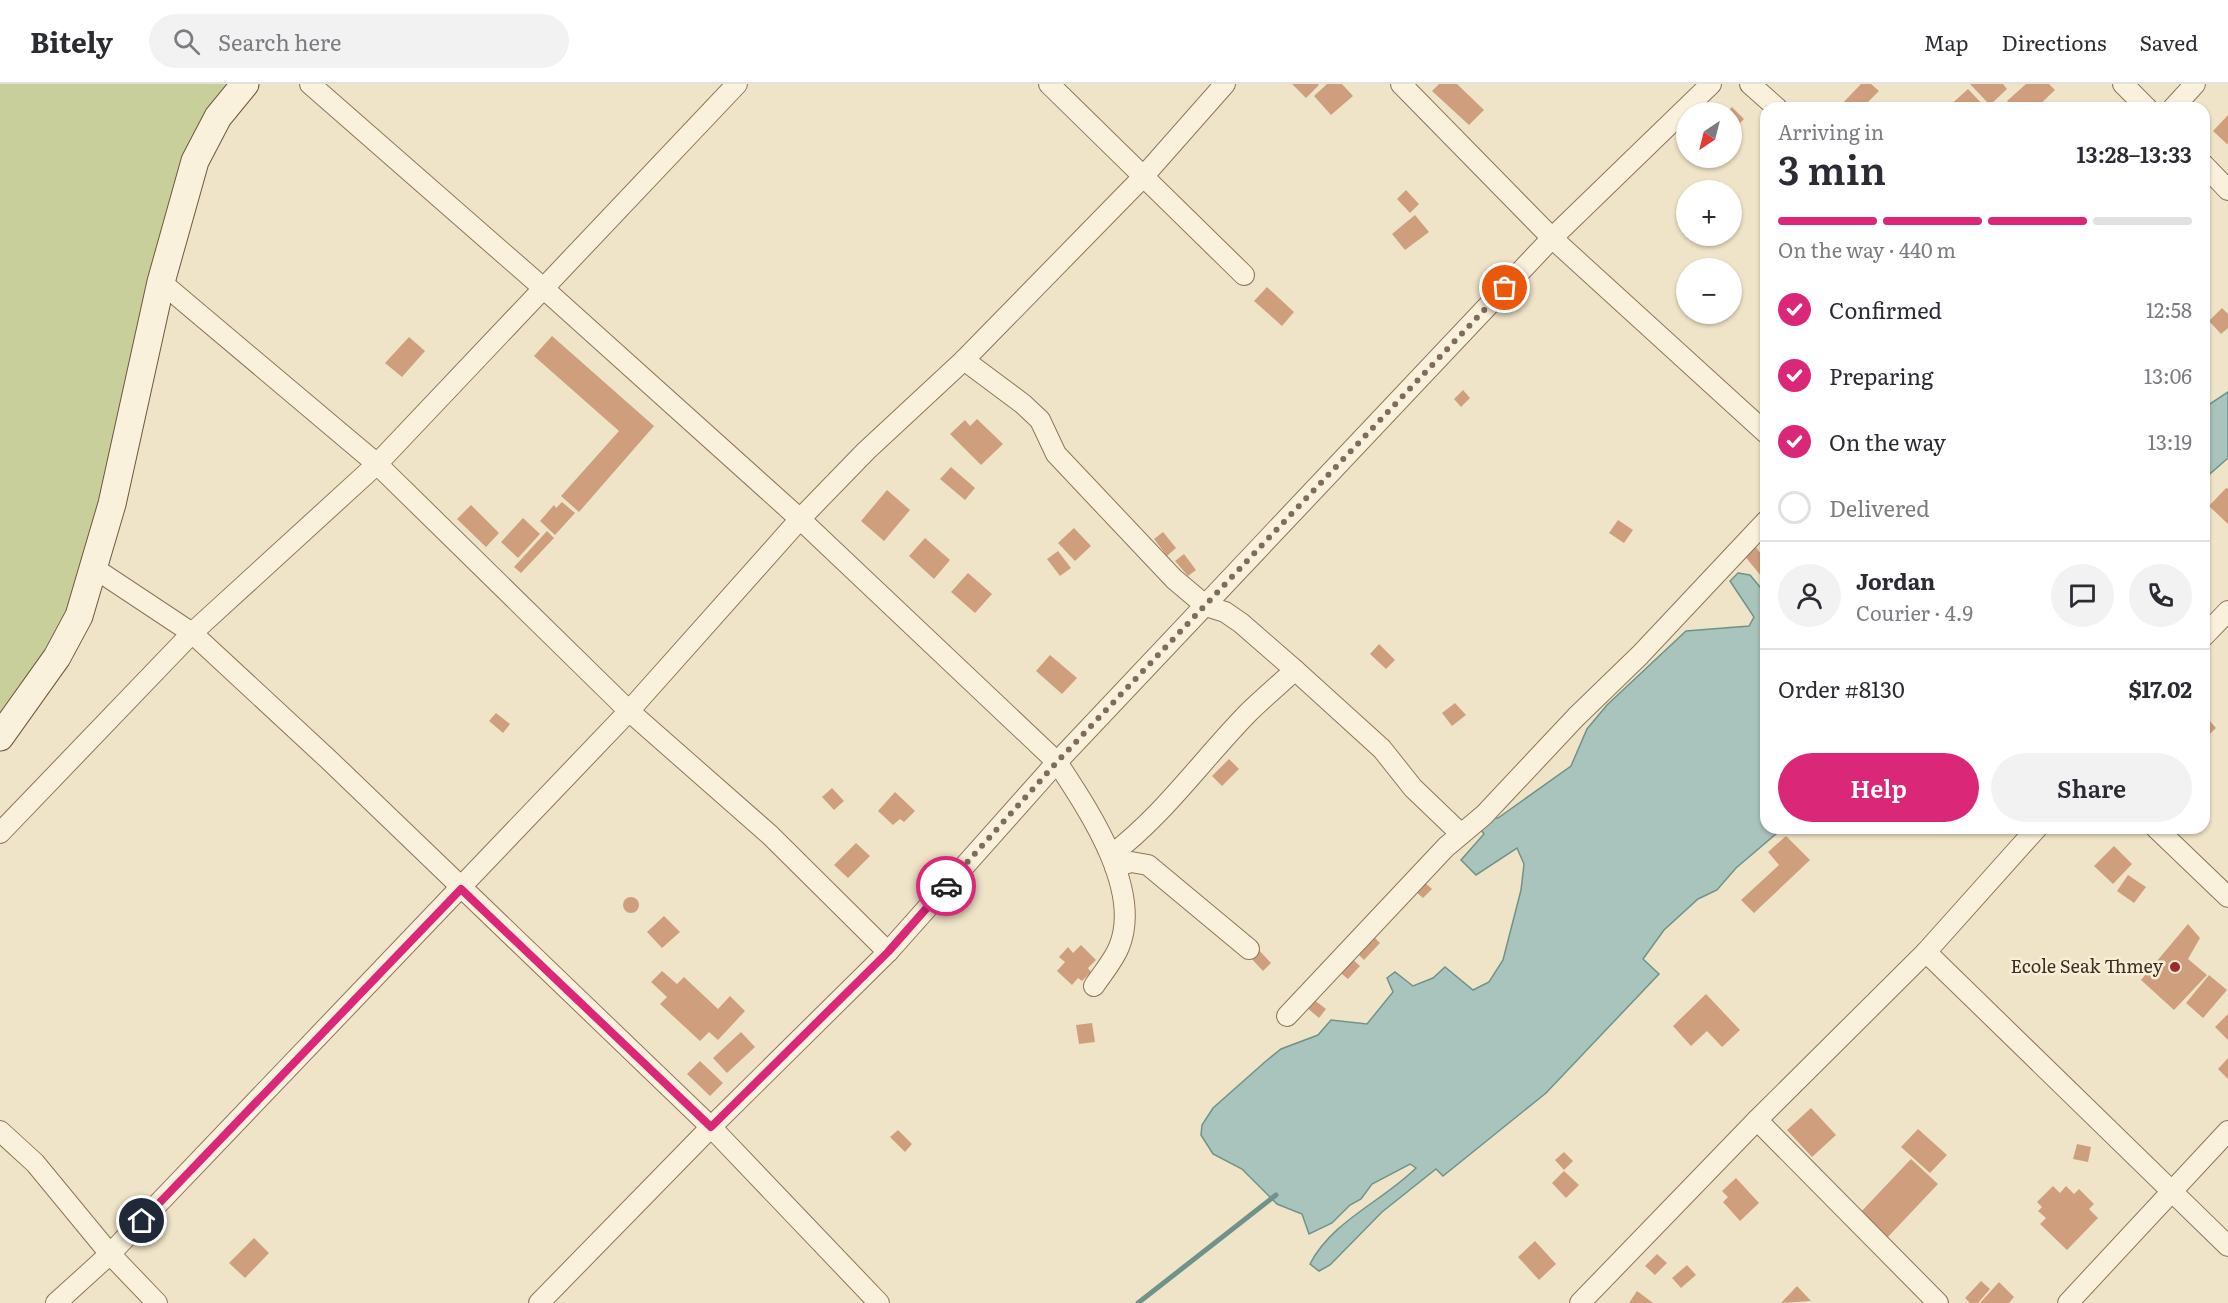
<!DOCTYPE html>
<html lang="en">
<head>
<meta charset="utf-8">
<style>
  body { margin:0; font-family:Literata,serif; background:#f2f2f3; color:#2b2b33; height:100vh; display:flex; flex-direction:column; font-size:22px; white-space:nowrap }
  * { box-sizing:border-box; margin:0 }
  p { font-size:20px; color:#7c7c81 }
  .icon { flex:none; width:33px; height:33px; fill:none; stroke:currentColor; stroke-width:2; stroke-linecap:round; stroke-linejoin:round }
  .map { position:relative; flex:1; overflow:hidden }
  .sheet { position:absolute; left:1760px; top:18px; width:450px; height:732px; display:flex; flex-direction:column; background:#fff; border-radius:18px; box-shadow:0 2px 4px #0004 }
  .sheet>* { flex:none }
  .needle { width:39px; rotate:215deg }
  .buttons { position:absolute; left:1676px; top:18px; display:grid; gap:12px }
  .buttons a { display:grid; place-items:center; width:66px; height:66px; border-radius:50%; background:#fff; box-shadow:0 2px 4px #0004; font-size:30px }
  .pin { position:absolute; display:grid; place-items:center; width:51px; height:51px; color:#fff; margin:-26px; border:3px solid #fff; border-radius:50%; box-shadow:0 2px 6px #0007 }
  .courier { position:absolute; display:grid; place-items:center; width:60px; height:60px; margin:-30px; border:4px solid #db2777; border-radius:50%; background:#fff; color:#222; box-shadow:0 2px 8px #0007 }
  .headline em { font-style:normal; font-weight:600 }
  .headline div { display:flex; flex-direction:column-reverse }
  .headline { display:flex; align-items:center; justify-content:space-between; height:102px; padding:0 18px }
  h1 { font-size:39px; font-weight:600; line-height:45px }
  .bar { display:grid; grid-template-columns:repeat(4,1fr); gap:9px 6px; align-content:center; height:72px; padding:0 18px }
  .bar i { height:8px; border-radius:4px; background:#e1e1e2 }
  .bar .on { background:#db2777 }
  .bar p { grid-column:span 4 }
  .line { display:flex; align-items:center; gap:15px; padding:0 18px; border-top:2px solid #e1e1e2 }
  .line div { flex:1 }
  .round { display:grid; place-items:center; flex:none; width:63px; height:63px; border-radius:32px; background:#f2f2f3 }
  ol { padding:0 18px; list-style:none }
  li { display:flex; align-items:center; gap:18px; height:66px }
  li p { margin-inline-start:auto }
  li .icon { padding:6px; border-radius:50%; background:#db2777; color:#fff; stroke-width:4 }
  li:last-child { color:#7c7c81 }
  li i { width:33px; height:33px; border:3px solid #e1e1e2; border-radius:50% }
  .primary-button { display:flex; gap:12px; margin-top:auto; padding:12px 18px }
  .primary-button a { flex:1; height:69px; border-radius:36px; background:#db2777; color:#fff; font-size:24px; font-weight:600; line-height:69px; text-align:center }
  .primary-button a+a { background:#f2f2f3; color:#2b2b33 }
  header { display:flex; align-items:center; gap:36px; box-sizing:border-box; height:84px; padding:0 30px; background:#fff; border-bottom:2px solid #e1e1e2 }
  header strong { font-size:28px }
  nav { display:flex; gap:33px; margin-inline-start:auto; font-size:21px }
  .search { width:420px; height:54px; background:#f2f2f3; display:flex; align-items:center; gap:15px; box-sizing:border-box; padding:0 21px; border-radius:33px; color:#7c7c81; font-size:22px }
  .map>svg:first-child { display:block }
  .green { fill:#c9cf9b }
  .water { fill:#a9c4bc; stroke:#6f938a; stroke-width:1.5 }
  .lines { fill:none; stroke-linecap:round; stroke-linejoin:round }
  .stream { stroke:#6f938a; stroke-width:5 }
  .building { fill:#cf9f7d }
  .street-casing { stroke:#8d765c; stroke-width:22 }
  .secondary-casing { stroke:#6f573f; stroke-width:29 }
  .street { stroke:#faf1dc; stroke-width:20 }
  .secondary { stroke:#faf1dc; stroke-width:27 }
  .done { stroke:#7c6e5b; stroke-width:6; stroke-dasharray:0 10.8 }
  .route { stroke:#db2777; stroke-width:8 }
  .poi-dot { fill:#9e2a2b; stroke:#f7eed8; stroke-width:2 }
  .labels { text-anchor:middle; stroke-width:5; stroke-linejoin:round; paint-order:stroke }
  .poi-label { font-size:18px; fill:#3d2e20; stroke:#f7eed8; text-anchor:end }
</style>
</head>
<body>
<header>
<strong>Bitely</strong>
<div class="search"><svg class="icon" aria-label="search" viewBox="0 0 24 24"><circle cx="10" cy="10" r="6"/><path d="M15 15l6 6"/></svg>Search here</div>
<nav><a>Map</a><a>Directions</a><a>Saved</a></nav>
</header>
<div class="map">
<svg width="2228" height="1219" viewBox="0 0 2228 1219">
  <rect width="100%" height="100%" fill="#f0e4c8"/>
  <polygon class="green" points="0,0 245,0 218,33 94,484 0,653"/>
  <g class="water">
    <polygon points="2228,308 2228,374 2204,395 2204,324"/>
    <path d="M1738,489L1750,491L1765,509L1766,744H1783L1736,784L1717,806L1698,815L1664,846L1643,875L1659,890L1546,1009L1443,1092L1436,1085L1382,1128L1330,1181L1319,1187L1310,1180C1332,1137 1383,1117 1416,1084L1410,1080L1372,1100L1361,1115L1350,1121L1332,1139L1309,1150L1302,1130L1277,1120L1242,1085L1213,1070L1201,1051L1202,1041L1213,1024L1266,977L1281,965L1318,951L1331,936L1367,940L1393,908L1387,894L1395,888L1413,902L1433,894L1445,883L1473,906L1489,898L1503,876L1521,806L1524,780L1517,764L1476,791L1461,776L1484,750L1481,746L1493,734H1498L1571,682L1587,645L1607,621L1686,547L1749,542L1754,533L1730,497Z"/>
  </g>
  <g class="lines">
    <polyline class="stream" points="1138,1219 1276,1111"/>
  </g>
  <g class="building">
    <polygon points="1292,0 1318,0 1319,1 1306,14"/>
    <polygon points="1327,0 1342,0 1353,12 1331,31 1314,12"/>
    <polygon points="1439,0 1457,0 1484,26 1469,41 1432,7"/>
    <polygon points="1861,0 1871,0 1879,7 1862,24 1838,24"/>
    <polygon points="1970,0 2003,0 2007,5 1990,21"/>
    <polygon points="2026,0 2049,0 2055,6 2036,24 2014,24 2007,17"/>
    <polygon points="1968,5 1986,24 1947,24"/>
    <polygon points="1732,23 1744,35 1731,49 1731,28 1727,28"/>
    <polygon points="2228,31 2228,59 2227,60 2213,47"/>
    <polygon points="1406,106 1419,120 1410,129 1397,115"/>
    <polygon points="1415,131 1429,148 1405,166 1392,150"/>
    <polygon points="1267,203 1294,228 1282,242 1254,217"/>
    <polygon points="2222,224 2228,230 2228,244 2221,250 2209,237"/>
    <polygon points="552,252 654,342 579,428 561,412 619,347 534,272"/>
    <polygon points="409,253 425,267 402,293 385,279"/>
    <polygon points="1463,306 1470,314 1461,323 1454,315"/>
    <polygon points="977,335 1003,360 981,381 950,350 965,336 970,342"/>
    <polygon points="951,383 975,404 965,416 940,395"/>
    <polygon points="2226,404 2228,405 2228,440 2209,422"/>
    <polygon points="887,406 910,426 884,457 861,437"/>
    <polygon points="562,418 575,429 555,451 540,437 554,421 556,424"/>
    <polygon points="471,421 499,449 486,463 457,435"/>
    <polygon points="523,434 540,450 518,474 501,458"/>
    <polygon points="1618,436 1633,446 1624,459 1609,449"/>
    <polygon points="1074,444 1091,462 1075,477 1058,459"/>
    <polygon points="547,447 554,454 521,489 514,483"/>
    <polygon points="1163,448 1176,464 1167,472 1154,455"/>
    <polygon points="925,454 950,476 934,495 909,472"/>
    <polygon points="1754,461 1766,476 1766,498 1743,470"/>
    <polygon points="1058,467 1071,484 1060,492 1047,475"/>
    <polygon points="1184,470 1196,486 1188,492 1175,477"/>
    <polygon points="968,489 992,510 975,529 951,508"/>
    <polygon points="1379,560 1395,576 1386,585 1370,570"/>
    <polygon points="1050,571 1077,594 1062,610 1036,587"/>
    <polygon points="1455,619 1466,631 1452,642 1442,629"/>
    <polygon points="496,629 510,640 503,649 489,637"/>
    <polygon points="2204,630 2216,644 2204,656"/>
    <polygon points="1229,675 1239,685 1222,702 1212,692"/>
    <polygon points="832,704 844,717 834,726 822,713"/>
    <polygon points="895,708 915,727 904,738 900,735 893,741 878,727"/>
    <polygon points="1786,752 1810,776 1754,829 1741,816 1779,781 1768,768"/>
    <polygon points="856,759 870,772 848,794 834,781"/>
    <polygon points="2114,762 2132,780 2113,800 2094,782"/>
    <polygon points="2128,791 2146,803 2134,819 2117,807"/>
    <polygon points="1424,798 1432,805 1423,814 1415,807"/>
    <circle cx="631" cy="821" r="8"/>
    <polygon points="664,832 680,848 662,864 647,848"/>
    <polygon points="2188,840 2200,854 2188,875 2207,891 2174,926 2141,896"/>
    <polygon points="1371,850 1380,859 1364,876 1355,867"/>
    <polygon points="1081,861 1096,876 1088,884 1091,888 1082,897 1078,894 1072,901 1057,887 1065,878 1059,873 1068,863 1073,869"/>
    <polygon points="1256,863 1271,879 1263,887 1248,871"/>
    <polygon points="1349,872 1360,882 1348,895 1337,886"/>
    <polygon points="662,887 677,900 684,893 718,925 730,912 745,927 718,956 709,948 700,957 660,920 667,913 651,898"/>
    <polygon points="2209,891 2227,906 2203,934 2186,919"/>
    <polygon points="1706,910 1740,946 1722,963 1707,947 1691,962 1673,942"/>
    <polygon points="1313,915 1326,925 1319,934 1306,923"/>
    <polygon points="2228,930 2228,956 2215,943"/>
    <polygon points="1092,939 1095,958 1079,960 1076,941"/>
    <polygon points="741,948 755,963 727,989 713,974"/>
    <polygon points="2228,974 2228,995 2218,985"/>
    <polygon points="700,977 723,999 710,1012 687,990"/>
    <polygon points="1811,1024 1836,1051 1812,1073 1787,1046"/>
    <polygon points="1918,1045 1947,1071 1930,1089 1901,1063"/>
    <polygon points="898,1046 912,1060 905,1068 890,1053"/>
    <polygon points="2077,1060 2091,1063 2088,1078 2073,1075"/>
    <polygon points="1564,1068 1573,1077 1564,1086 1555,1076"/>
    <polygon points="1911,1075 1938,1100 1886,1155 1859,1130"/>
    <polygon points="1564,1087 1579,1101 1566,1114 1552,1099"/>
    <polygon points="1736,1094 1759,1119 1740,1137 1723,1118 1728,1113 1722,1107"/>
    <polygon points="2053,1102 2060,1109 2066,1102 2074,1110 2079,1105 2094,1120 2089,1125 2098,1134 2067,1166 2040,1140 2046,1134 2038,1127 2042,1123 2037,1118"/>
    <polygon points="254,1154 269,1169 245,1194 229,1179"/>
    <polygon points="1535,1157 1556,1180 1539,1196 1518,1173"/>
    <polygon points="1657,1170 1667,1179 1655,1191 1645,1182"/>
    <polygon points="1687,1181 1696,1191 1681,1204 1672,1194"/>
    <polygon points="1981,1197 1990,1205 1978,1219 1970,1219 1965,1214"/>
    <polygon points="1999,1198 2014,1213 2009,1219 1980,1219"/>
    <polygon points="1797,1202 1811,1217 1781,1219"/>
    <polygon points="1637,1207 1653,1219 1629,1219"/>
  </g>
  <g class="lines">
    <g class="street-casing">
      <g id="street">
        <path d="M310,0L542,203L800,435L1057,678C1087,724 1143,805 1119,863C1114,876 1102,890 1094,902"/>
        <polyline points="1049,0 1244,191"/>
        <polyline points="1401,0 1552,154 1766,349"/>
        <polyline points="1750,0 1777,24"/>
        <polyline points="2123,0 2147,24"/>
        <polyline points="2173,24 2195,0"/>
        <polyline points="2204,81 2228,106"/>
        <polyline points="161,198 377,380 629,627 770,751 888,868"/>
        <polyline points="964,276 1023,320 1040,336 1056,370 1174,495 1206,522 1225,528 1241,539 1295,586 1382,665 1413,704 1461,750"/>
        <polyline points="94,484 192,549 328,675 711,1043 879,1219"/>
        <polyline points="2204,552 2228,527"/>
        <polyline points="2156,744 2228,813"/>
        <polyline points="0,749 192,549 377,380 737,0"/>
        <path d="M1111,771C1164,731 1202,676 1248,629C1263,614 1280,600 1295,586"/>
        <polyline points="1115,783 1131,778 1148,781 1249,865"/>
        <polyline points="1926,868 2228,1162"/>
        <polyline points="1287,932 1446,763 1484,731 1576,633 1640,571 1766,437"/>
        <polyline points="1757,1036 1938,1219"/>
        <polyline points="0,1047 35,1079 110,1170 157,1219"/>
        <polyline points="56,1219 110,1170 629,627 800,435 866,367 964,276 1142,94 1225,0"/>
        <polyline points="539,1219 711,1043 888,868 1057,678 1552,154 1711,0"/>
        <polyline points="1580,1219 1757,1036 1926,868 2037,744"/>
        <polyline points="2068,1219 2228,1047"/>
      </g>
    </g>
    <g class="secondary-casing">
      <polyline id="secondary" points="0,653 57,573 79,532 112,420 161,198 195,77 218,33 245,0"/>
    </g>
    <use href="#street" class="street"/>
    <use href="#secondary" class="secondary"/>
  </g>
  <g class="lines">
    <polyline class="done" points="946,802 1057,678 1505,204"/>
    <polyline class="route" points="142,1137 461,805 711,1043 888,868 946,802"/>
  </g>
  <circle class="poi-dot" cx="2175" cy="883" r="6"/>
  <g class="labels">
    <g class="poi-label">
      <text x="2163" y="889">Ecole Seak Thmey</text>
    </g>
  </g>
</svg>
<div class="buttons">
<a><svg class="needle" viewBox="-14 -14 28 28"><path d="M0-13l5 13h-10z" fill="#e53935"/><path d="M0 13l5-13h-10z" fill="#7c7c81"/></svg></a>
<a>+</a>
<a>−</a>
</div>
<div class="pin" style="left:1505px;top:204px;background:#ea580c"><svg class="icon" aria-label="bag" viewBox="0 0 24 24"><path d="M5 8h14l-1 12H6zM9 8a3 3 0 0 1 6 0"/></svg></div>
<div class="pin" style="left:142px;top:1137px;background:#1f2937"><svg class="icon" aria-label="home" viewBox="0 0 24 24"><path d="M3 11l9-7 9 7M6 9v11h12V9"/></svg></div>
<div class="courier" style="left:946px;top:802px"><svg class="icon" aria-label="car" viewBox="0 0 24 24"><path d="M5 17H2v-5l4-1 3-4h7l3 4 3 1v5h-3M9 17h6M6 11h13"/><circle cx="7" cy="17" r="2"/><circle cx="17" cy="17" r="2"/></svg></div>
<section class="sheet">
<div class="headline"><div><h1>3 min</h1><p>Arriving in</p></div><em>13:28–13:33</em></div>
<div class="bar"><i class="on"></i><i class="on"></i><i class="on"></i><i></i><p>On the way · 440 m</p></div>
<ol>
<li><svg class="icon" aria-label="check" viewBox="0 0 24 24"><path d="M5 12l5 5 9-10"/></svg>Confirmed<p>12:58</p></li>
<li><svg class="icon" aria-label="check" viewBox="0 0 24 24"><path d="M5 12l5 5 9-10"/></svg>Preparing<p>13:06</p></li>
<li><svg class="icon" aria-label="check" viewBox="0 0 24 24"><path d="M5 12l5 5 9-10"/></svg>On the way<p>13:19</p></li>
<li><i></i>Delivered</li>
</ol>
<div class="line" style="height:108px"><a class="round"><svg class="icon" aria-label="person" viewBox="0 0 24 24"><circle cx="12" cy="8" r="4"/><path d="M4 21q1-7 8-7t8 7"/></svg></a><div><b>Jordan</b><p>Courier · 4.9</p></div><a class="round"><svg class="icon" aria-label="chat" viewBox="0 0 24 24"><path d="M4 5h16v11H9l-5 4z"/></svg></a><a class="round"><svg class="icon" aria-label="phone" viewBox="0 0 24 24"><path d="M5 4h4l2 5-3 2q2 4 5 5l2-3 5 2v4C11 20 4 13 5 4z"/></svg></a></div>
<div class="line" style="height:78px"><div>Order #8130</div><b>$17.02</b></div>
<div class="primary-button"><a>Help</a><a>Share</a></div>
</section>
</div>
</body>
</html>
